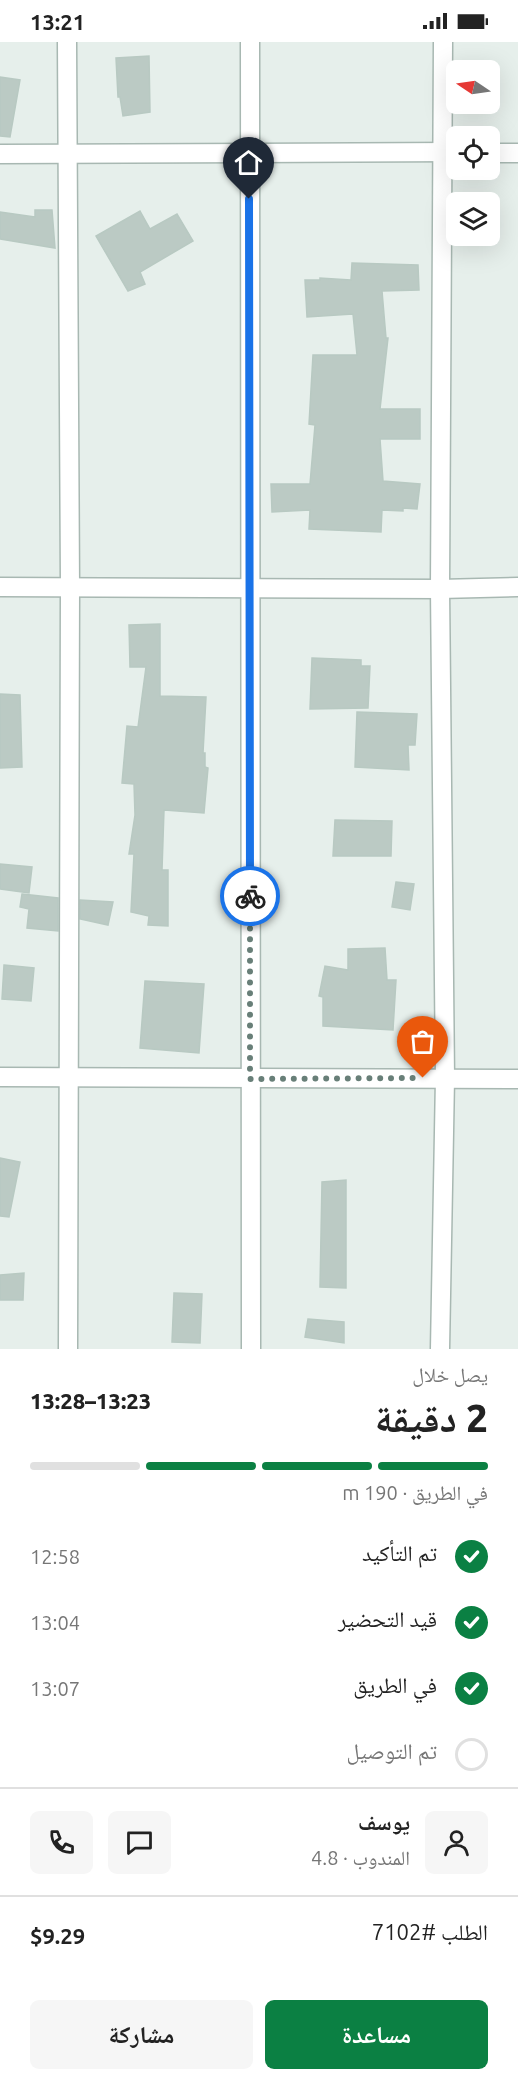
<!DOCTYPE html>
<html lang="ar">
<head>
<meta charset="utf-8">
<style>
  body { margin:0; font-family:Ubuntu,"Noto Naskh Arabic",sans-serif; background:#f6f6f6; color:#222; direction:rtl; height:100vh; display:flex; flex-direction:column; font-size:22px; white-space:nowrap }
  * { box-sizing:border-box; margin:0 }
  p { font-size:20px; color:#767676 }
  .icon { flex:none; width:33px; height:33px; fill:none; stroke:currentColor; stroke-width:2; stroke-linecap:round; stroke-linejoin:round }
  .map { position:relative; height:1307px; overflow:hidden; direction:ltr }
  .details { display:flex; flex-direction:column; background:#fff; flex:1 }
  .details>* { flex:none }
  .needle { width:39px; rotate:283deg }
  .tools { position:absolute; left:446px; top:18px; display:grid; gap:12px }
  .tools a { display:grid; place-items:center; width:54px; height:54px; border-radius:9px; background:#fff; box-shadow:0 6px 24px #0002; font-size:30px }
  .pin { position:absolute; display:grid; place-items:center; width:51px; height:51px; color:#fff; margin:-62px -26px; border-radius:50% 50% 50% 0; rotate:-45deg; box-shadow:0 0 6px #0007 }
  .pin .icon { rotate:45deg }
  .courier { position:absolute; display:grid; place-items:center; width:60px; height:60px; margin:-30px; border:4px solid #1a73e8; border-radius:50%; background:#fff; color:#222; box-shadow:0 2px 8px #0007 }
  .headline em { font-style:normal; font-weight:800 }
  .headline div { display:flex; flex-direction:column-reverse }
  .headline { display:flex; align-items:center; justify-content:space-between; height:102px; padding:0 30px }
  h1 { font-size:39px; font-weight:800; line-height:45px }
  .bar { display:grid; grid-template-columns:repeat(4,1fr); gap:9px 6px; align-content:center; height:72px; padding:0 30px }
  .bar i { height:8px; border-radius:4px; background:#e0e0e0 }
  .bar .active { background:#0b8043 }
  .bar p { grid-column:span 4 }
  .line { display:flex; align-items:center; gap:15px; padding:0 30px; border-top:2px solid #e0e0e0 }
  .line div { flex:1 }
  .round { display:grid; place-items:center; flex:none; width:63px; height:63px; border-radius:9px; background:#f6f6f6 }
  ol { padding:0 30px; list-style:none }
  li { display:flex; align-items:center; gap:18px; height:66px }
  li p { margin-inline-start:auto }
  li .icon { padding:6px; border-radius:50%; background:#0b8043; color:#fff; stroke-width:4 }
  li:last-child { color:#767676 }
  li i { width:33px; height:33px; border:3px solid #e0e0e0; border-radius:50% }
  .button { display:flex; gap:12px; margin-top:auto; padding:12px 30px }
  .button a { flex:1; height:69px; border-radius:9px; background:#0b8043; color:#fff; font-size:24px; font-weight:800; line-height:69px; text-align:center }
  .button a+a { background:#f6f6f6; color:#222 }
  .status { display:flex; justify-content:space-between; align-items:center; height:42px; padding:0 30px; background:#fff; direction:ltr }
  .status svg { height:16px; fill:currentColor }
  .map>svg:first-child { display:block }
  .building { fill:#bbcac4; stroke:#b8c9c2; stroke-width:1.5 }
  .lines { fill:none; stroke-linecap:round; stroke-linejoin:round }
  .street-casing { stroke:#a8b8b2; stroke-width:21 }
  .street { stroke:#fff; stroke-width:18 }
  .done { stroke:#687f78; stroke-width:6; stroke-dasharray:0 10.8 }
  .route { stroke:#1a73e8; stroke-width:8 }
</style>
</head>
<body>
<div class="status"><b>13:21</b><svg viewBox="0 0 49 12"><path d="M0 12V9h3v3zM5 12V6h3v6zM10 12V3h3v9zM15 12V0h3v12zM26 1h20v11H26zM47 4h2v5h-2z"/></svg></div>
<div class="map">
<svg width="518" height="1307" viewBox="0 0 518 1307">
  <rect width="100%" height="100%" fill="#e6efeb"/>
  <g class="building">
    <polygon points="149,14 150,70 123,74 120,55 118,55 116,16"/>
    <polygon points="0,35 20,38 10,95 0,94"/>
    <polygon points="35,168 52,168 55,206 0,197 0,170 35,175"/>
    <polygon points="140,169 150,187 177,172 193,199 140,230 145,242 128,249 96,194"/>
    <polygon points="352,221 418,223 419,248 382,249 386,296 388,296 380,367 420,367 420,397 380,397 383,439 420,442 417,467 403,466 403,469 382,468 381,490 309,487 310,468 272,470 271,442 310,442 315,383 309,382 313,313 357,313 353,272 307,275 305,238 320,238 320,236 351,238"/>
    <polygon points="160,582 160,654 206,655 203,711 205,711 205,725 208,726 204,771 164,768 162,828 168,828 168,884 148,883 149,874 131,870 134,812 129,812 135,773 134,742 122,741 127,684 138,685 146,625 130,625 129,583"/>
    <polygon points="312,616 361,618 361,624 370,624 368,666 310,667"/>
    <polygon points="0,652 20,653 22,725 0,726"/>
    <polygon points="357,670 417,672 415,703 408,703 409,728 355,725"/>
    <polygon points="335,778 392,779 391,814 333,814"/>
    <polygon points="0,822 32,825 29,851 0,847"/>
    <polygon points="396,840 414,842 410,868 392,865"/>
    <polygon points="22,852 58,856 58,889 27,886 29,867 20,865"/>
    <polygon points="80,858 113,860 108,883 80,877"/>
    <polygon points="385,906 387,938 396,938 393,988 323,984 323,955 319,954 325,924 348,928 348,907"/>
    <polygon points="4,923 34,926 31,959 2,957"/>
    <polygon points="145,939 204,942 199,1011 140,1006"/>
    <polygon points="0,1116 20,1120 9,1175 0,1174"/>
    <polygon points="346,1138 346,1246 320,1245 322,1140"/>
    <polygon points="24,1231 23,1258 0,1258 0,1233"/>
    <polygon points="174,1251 202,1252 200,1301 172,1300"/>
    <polygon points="308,1277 344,1280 344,1301 305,1295"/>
  </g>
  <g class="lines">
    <g class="street-casing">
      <g id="street">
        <polyline points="67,0 70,545 68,1307"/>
        <polyline points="250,0 251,1307"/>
        <polyline points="489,111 518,111"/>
        <polyline points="0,112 456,110"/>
        <polyline points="0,545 440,547 518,545"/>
        <polyline points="0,1035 518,1037"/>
        <polyline points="440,1307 445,1036 440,547 443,0"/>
      </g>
    </g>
    <use href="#street" class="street"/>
  </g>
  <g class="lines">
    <polyline class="done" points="250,854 250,1037 423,1036"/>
    <polyline class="route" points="249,157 250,854"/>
  </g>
</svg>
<div class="tools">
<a><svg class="needle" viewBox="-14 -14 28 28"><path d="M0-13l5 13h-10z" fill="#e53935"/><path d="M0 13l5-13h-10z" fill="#767676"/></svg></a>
<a><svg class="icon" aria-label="locate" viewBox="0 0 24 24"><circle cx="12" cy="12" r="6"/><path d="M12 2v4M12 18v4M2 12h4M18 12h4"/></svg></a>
<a><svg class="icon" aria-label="layers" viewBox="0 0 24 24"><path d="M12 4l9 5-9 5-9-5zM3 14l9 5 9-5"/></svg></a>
</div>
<div class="pin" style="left:423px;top:1036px;background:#ea580c"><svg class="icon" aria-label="bag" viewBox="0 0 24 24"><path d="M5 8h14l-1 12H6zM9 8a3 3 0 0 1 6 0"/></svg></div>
<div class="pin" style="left:249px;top:157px;background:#1f2937"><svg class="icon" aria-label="home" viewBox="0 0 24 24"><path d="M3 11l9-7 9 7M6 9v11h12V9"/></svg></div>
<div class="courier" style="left:250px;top:854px"><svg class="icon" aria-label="bike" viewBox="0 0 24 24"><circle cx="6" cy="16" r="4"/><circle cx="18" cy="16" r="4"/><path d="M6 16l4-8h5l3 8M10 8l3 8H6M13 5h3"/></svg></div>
</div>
<section class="details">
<div class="headline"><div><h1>2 دقيقة</h1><p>يصل خلال</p></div><em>13:23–13:28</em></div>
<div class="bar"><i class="active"></i><i class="active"></i><i class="active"></i><i></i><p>في الطريق · 190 m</p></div>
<ol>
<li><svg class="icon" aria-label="check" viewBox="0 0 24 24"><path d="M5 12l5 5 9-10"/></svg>تم التأكيد<p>12:58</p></li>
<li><svg class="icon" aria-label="check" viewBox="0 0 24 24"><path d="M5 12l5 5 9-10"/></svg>قيد التحضير<p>13:04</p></li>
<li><svg class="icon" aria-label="check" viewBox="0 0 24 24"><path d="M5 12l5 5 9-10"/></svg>في الطريق<p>13:07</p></li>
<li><i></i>تم التوصيل</li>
</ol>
<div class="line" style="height:108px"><a class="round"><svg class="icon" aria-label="person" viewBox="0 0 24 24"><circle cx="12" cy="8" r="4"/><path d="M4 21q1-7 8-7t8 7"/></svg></a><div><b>يوسف</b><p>المندوب · 4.8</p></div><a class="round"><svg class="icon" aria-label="chat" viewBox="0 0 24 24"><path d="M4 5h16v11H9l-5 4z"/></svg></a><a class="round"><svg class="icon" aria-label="phone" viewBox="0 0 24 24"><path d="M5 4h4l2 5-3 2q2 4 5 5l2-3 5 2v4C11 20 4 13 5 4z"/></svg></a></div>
<div class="line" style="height:78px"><div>الطلب #7102</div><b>$9.29</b></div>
<div class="button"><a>مساعدة</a><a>مشاركة</a></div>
</section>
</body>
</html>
